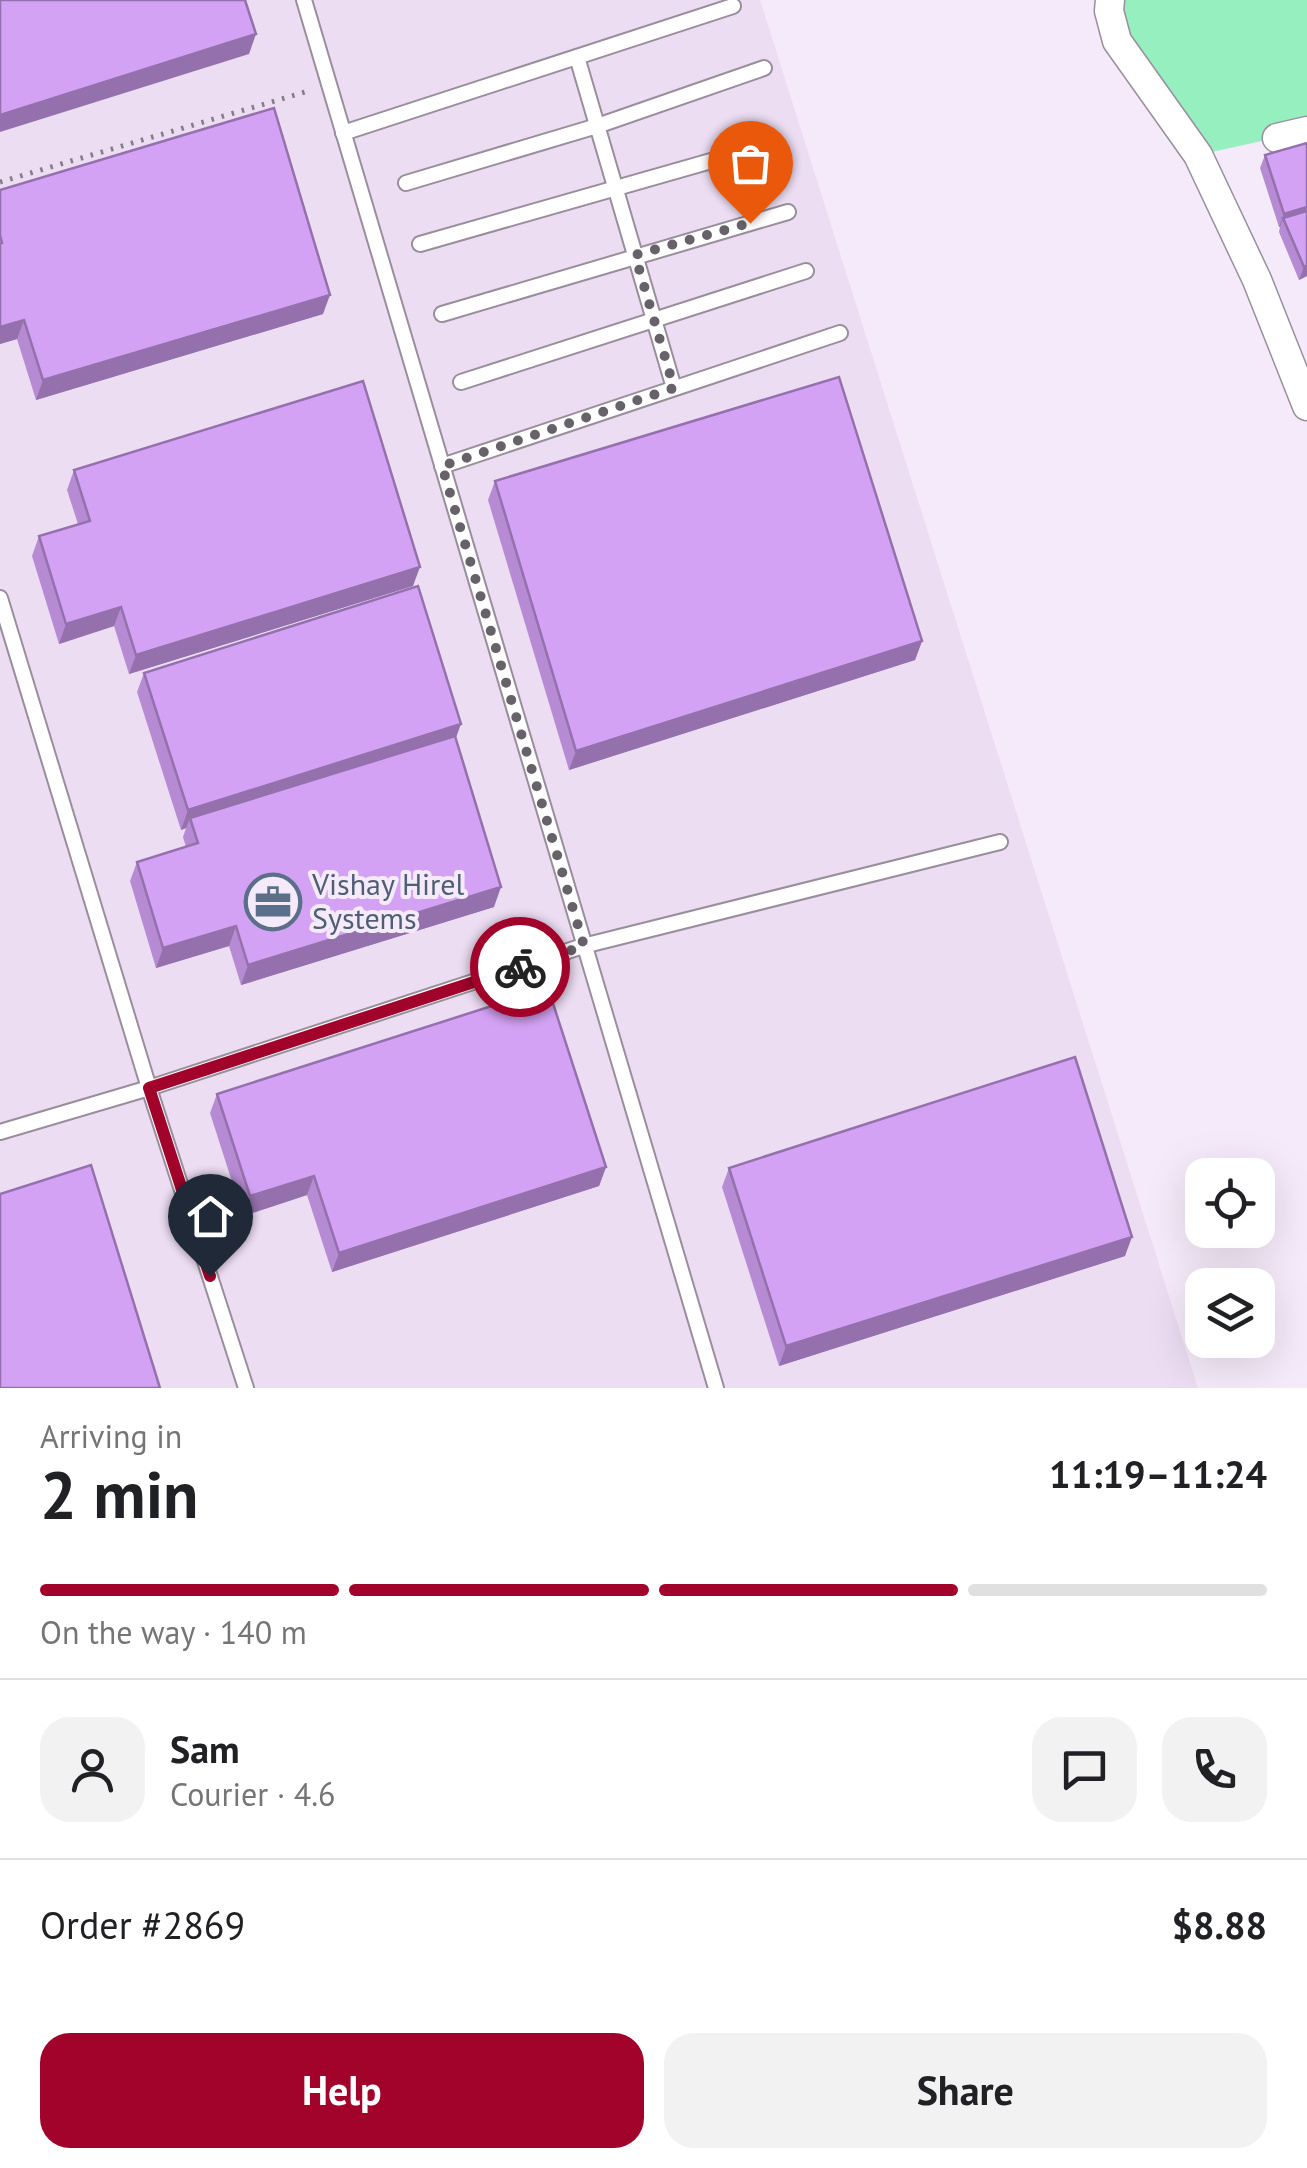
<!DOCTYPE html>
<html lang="en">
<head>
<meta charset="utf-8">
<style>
  body { margin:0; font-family:"PT Sans",sans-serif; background:#f2f2f2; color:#202124; height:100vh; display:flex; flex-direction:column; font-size:38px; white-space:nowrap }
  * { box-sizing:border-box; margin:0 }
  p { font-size:32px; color:#757577 }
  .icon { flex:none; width:55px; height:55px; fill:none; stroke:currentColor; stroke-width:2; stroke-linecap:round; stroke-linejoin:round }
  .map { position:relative; height:1388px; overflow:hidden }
  .drawer { display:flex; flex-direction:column; background:#fff; flex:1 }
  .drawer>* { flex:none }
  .controls { position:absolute; left:1185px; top:1158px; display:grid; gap:20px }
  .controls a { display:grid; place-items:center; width:90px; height:90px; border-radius:20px; background:#fff; box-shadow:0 10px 40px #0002; font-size:50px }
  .pin { position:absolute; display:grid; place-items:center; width:85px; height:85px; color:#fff; margin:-102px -42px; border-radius:50% 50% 50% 0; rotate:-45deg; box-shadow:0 0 10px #0007 }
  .pin .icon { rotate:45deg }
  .courier { position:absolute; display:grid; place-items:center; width:100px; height:100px; margin:-50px; border:8px solid #a2032b; border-radius:50%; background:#fff; color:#222; box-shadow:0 2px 12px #0007 }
  .headline em { font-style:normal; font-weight:600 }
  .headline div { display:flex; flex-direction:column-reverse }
  .headline { display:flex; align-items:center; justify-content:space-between; height:170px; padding:0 40px }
  h1 { font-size:65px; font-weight:600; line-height:75px }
  .bar { display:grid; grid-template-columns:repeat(4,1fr); gap:15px 10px; align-content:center; height:120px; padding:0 40px }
  .bar i { height:12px; border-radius:8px; background:#e0e0e0 }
  .bar .on { background:#a2032b }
  .bar p { grid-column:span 4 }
  .line { display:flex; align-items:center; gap:25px; padding:0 40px; border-top:2px solid #e0e0e0 }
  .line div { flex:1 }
  .round { display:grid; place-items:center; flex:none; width:105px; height:105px; border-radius:30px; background:#f2f2f2 }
  .action { display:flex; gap:20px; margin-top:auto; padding:20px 40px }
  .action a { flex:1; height:115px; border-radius:30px; background:#a2032b; color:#fff; font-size:40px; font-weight:600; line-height:115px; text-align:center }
  .action a+a { background:#f2f2f2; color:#202124 }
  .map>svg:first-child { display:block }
  .built { fill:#ecddf2 }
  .green { fill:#95efbe }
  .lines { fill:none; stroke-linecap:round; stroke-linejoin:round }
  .lane-casing { stroke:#998f9c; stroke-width:18 }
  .street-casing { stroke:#998f9c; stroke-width:31 }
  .path { stroke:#847d87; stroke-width:5; stroke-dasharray:2.5 8; stroke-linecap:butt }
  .lane { stroke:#fff; stroke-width:14 }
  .street { stroke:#fff; stroke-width:28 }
  .wall { fill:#b68bd3 }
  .shaded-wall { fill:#9471ac }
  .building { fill:#d4a2f5; stroke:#9471ac; stroke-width:2.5 }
  .done { stroke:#67626a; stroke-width:10; stroke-dasharray:0 18 }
  .route { stroke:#a2032b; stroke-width:12 }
  .labels { text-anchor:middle; stroke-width:8; stroke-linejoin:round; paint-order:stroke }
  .service-label { font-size:30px; fill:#4e5e75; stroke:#f5eaf9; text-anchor:start }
</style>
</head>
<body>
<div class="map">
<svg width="1307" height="1388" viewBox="0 0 1307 1388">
  <rect width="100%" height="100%" fill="#f5eaf9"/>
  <polygon class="built" points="0,0 760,0 1198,1388 0,1388"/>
  <polygon class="green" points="1110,0 1307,0 1307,131 1198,155 1117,41"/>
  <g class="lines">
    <g class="lane-casing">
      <g id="lane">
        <polyline points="304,0 716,1388"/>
        <polyline points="577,57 674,388"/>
        <polyline points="343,133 733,6"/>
        <polyline points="406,183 597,126 764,68"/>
        <polyline points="420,244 767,145"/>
        <polyline points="442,314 788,212"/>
        <polyline points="461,382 806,271"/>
        <polyline points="442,466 840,333"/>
        <polyline points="0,598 149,1088 246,1388"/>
        <polyline points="0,1132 149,1088 583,946 1000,842"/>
      </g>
    </g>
    <g class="street-casing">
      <g id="street">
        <polyline points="1110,0 1109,11 1117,41 1198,155 1257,280 1307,406"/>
        <polyline points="1277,138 1307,131"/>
      </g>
    </g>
    <polyline class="path" points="0,182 312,90"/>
    <use href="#lane" class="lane"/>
    <use href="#street" class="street"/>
  </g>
  <g class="wall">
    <polygon points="1307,143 1307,276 1299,280 1279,232 1280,227 1279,227 1260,168 1265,155"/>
    <polygon points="0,190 323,314 36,400 17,339 0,344"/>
    <polygon points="74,470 413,586 129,674 114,626 59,644 32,556 39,536 78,524 67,490"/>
    <polygon points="495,481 922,641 915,660 569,770 488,500"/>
    <polygon points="144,673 456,740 494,907 241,985 229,946 156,968 130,881 137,862 186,847 183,837 186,828 181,830 137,692"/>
    <polygon points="217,1094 606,1167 599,1186 332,1272 307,1195 243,1216 210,1113"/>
    <polygon points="729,1168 1125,1256 779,1366 722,1187"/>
  </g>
  <g class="shaded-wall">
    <polygon points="256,34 249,54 0,132 0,115"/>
    <polygon points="1307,207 1307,219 1283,218 1280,227 1279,227 1284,214"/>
    <polygon points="1307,265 1307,276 1299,280 1304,267"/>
    <polygon points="330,295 323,314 36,400 43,380"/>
    <polygon points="24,320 17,339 0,344 0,327"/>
    <polygon points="420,567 413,586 129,674 136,655"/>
    <polygon points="121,607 114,626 59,644 66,624"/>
    <polygon points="922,641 915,660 569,770 576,751"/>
    <polygon points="461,724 454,743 190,818 186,828 181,830 188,810"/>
    <polygon points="501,887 494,907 241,985 248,965"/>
    <polygon points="236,926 229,946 156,968 163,948"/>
    <polygon points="606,1167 599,1186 332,1272 339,1253"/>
    <polygon points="314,1176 307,1195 243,1216 250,1196"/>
    <polygon points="1132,1237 1125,1256 779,1366 786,1346"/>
  </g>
  <g class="building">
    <polygon points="0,0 245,0 256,34 0,115"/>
    <polygon points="274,108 330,295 43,380 24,320 0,327 0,244 2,243 0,235 0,190"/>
    <polygon points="1307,143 1307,207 1284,214 1265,155"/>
    <polygon points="1307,211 1307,265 1304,267 1283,218"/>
    <polygon points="839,377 922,641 576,751 495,481"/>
    <polygon points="363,381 420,567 136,655 121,607 66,624 39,536 90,521 74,470"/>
    <polygon points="418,586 461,724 188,810 144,673"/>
    <polygon points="455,736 501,887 248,965 236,926 163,948 137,862 198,843 190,818"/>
    <polygon points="548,988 606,1167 339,1253 314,1176 250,1196 217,1094"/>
    <polygon points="1075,1057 1132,1237 786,1346 729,1168"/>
    <polygon points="91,1165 160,1388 0,1388 0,1194"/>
  </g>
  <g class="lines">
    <polyline class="done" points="520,967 584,946 442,466 674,388 635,255 750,223"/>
    <polyline class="route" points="210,1276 149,1088 520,967"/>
  </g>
  <defs>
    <g id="office-ring" transform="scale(2.875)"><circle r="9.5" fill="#f5eaf9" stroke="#5c6f8a" stroke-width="1.5"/><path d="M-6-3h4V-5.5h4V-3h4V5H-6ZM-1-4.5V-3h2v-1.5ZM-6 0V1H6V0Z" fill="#5c6f8a"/></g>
  </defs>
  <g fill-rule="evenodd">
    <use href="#office-ring" x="273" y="902"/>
  </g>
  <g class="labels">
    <g class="service-label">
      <text x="312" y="895">Vishay Hirel<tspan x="312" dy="34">Systems</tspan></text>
    </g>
  </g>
</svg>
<div class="controls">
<a><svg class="icon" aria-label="locate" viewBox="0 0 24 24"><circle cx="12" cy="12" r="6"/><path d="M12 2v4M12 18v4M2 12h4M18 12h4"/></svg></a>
<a><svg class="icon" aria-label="layers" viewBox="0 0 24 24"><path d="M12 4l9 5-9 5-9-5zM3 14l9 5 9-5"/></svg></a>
</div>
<div class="pin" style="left:750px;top:223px;background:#ea580c"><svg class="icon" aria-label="bag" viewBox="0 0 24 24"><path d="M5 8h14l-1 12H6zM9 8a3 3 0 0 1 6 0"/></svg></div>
<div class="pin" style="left:210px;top:1276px;background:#1f2937"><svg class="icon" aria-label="home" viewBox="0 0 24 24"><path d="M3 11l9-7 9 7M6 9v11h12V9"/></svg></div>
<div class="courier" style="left:520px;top:967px"><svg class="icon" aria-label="bike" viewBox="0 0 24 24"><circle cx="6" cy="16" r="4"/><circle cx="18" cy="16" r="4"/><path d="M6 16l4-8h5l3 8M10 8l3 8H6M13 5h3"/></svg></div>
</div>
<section class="drawer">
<div class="headline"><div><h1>2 min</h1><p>Arriving in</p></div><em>11:19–11:24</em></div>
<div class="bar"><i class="on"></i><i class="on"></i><i class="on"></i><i></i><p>On the way · 140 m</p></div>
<div class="line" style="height:180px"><a class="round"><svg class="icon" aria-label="person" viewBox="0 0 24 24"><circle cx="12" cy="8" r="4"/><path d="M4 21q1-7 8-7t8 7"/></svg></a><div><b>Sam</b><p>Courier · 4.6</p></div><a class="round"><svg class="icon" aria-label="chat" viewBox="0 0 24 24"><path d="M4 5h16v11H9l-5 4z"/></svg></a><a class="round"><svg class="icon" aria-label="phone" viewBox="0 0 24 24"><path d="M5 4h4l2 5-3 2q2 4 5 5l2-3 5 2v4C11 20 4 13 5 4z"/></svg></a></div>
<div class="line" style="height:130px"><div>Order #2869</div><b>$8.88</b></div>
<div class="action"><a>Help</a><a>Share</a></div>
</section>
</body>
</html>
